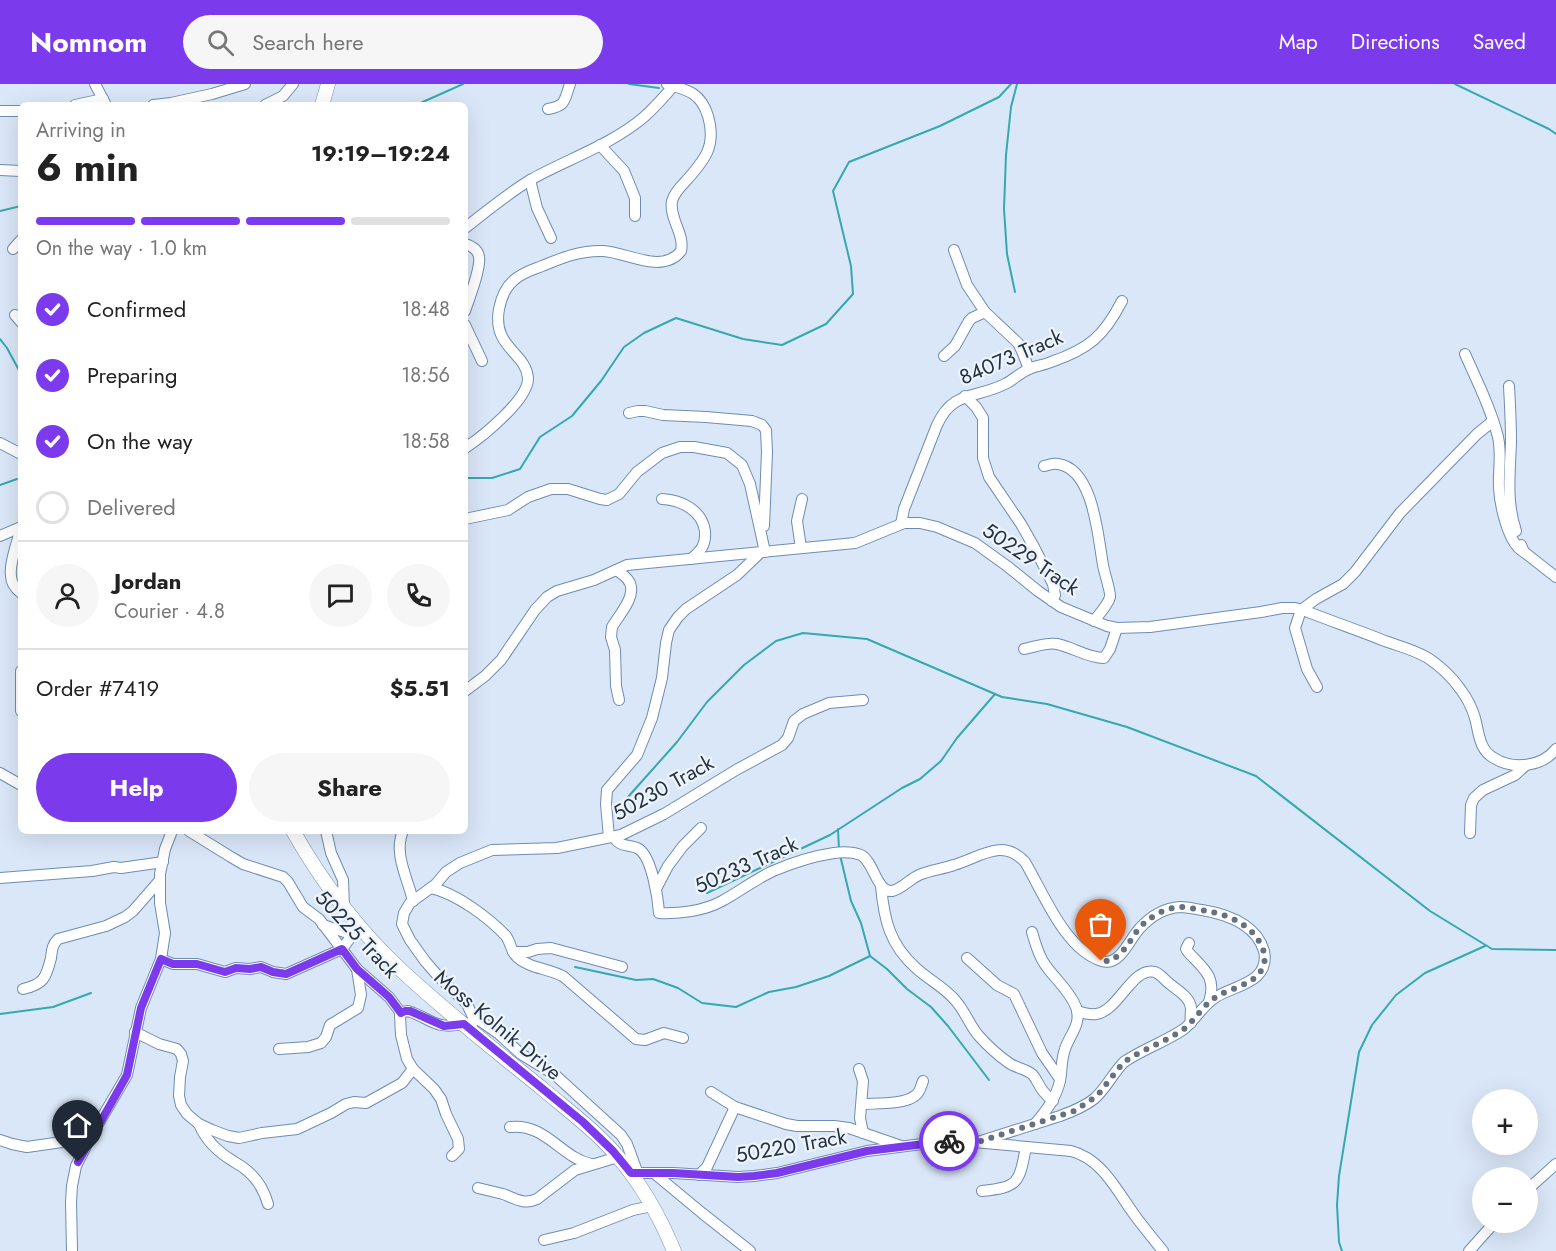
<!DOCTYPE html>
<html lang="en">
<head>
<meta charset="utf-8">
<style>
  body { margin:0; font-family:Jost,sans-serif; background:#f6f6f6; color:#222; height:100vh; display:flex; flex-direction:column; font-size:22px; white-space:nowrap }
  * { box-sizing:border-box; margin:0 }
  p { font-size:20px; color:#767676 }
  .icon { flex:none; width:33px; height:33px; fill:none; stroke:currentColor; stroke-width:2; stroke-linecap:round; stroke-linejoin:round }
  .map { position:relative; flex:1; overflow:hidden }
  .details { position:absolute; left:18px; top:18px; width:450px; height:732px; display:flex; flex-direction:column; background:#fff; border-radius:9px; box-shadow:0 6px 24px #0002 }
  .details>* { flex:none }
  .controls { position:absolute; left:1472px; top:1005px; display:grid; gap:12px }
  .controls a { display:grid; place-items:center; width:66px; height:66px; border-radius:50%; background:#fff; box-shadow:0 6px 24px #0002; font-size:30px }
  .pin { position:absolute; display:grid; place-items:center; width:51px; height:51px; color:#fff; margin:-62px -26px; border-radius:50% 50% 50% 0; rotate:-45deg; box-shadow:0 0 6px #0007 }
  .pin .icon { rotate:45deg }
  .courier { position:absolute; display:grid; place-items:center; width:60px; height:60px; margin:-30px; border:4px solid #7c3aed; border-radius:50%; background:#fff; color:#222; box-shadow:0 2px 8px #0007 }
  .summary em { font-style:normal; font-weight:700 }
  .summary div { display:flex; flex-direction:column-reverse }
  .summary { display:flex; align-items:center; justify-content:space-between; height:102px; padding:0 18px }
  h1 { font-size:39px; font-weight:700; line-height:45px }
  .bar { display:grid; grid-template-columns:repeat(4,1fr); gap:9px 6px; align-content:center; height:72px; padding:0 18px }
  .bar i { height:8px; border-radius:4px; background:#e0e0e0 }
  .bar .active { background:#7c3aed }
  .bar p { grid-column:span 4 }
  .line { display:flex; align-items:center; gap:15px; padding:0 18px; border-top:2px solid #e0e0e0 }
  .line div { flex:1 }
  .round { display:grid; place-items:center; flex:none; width:63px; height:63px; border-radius:32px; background:#f6f6f6 }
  ol { padding:0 18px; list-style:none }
  li { display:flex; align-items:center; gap:18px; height:66px }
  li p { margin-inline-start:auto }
  li .icon { padding:6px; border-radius:50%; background:#7c3aed; color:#fff; stroke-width:4 }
  li:last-child { color:#767676 }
  li i { width:33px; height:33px; border:3px solid #e0e0e0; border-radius:50% }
  .action { display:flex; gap:12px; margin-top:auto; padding:12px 18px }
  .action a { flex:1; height:69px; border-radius:36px; background:#7c3aed; color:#fff; font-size:24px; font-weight:700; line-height:69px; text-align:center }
  .action a+a { background:#f6f6f6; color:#222 }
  header { display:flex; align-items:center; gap:36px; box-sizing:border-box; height:84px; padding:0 30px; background:#7c3aed; color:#fff }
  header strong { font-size:28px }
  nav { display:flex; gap:33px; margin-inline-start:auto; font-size:21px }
  .search { width:420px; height:54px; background:#f6f6f6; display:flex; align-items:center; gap:15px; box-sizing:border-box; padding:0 21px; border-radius:33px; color:#767676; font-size:22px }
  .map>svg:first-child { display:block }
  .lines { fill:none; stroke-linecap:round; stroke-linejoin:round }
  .stream { stroke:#34a9ae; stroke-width:2 }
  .minor-casing { stroke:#6e8cb2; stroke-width:12 }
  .major-casing { stroke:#6e8cb2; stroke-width:15 }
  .minor { stroke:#fff; stroke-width:10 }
  .major { stroke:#fff; stroke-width:14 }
  .done { stroke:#647182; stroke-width:6; stroke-dasharray:0 10.8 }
  .route { stroke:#7c3aed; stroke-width:8 }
  .labels { text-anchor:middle; stroke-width:4.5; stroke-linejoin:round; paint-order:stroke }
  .street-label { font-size:21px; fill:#253242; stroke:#edf4fc }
</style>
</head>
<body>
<header>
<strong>Nomnom</strong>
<div class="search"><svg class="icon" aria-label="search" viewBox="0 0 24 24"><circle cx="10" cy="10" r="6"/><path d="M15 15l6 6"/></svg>Search here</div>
<nav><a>Map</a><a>Directions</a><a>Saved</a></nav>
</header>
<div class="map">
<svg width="1556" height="1167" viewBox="0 0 1556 1167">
  <rect width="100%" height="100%" fill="#dae7f8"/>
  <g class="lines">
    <g class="stream">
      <polyline points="629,0 659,4"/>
      <polyline points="1455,0 1549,45 1556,50"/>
      <polyline points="416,21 463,0"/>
      <polyline points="0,127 21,122"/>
      <polyline points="1015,208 1007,170 1004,125 1006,71 1011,23 1017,0"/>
      <polyline points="0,255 7,264 21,290"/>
      <polyline points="465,394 492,394 520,385 540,353 572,332 601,297 624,263 644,249 676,234 743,255 782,261 826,240 853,210 851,182 833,107 849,78 940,42 999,13 1011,0"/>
      <polyline points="0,401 17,395"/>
      <polyline points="628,713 677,658 707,618 744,581 776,557 803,549 867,555 1002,613 1047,620 1127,643 1256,692 1430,827 1492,865 1556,866"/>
      <polyline points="838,745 839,766"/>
      <polyline points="840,771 851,817 861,839 870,872 887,885 907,905 931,923 948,942 989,996"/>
      <polyline points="707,809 830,751 902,704 920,695 941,677 957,654 995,610"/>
      <polyline points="575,883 636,896 653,895 678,904 702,919 736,923 769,908 796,903 829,892 870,872"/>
      <polyline points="0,930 53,923 91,909"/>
      <polyline points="1342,1167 1339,1158 1337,1121 1339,1092 1359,968 1372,941 1396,911 1425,889 1485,862"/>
    </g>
    <g class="minor-casing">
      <g id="minor">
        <polyline points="95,0 106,21"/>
        <polyline points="75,21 103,15"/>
        <polyline points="153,21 171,19 212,10 245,0"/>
        <polyline points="265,21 283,12 293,0"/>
        <path d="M548,25C566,22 564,17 570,0"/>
        <polyline points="0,27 21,27"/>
        <polyline points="600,61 624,87 635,114 635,132"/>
        <polyline points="0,86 21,87"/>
        <polyline points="530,96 537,124 551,154"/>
        <path d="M465,144C487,127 508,109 532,95C568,75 611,61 644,33C655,23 665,12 675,0"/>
        <path d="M465,160C472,162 478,165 479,173C481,184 469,215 465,227"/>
        <polyline points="13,165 21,156"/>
        <polyline points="954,166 967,201 985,228 1018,259 1022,267 1029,285"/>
        <polyline points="15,231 21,238"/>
        <polyline points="465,241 482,277"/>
        <path d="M1465,270C1477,297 1491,325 1498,353C1502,371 1498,387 1499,404C1500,421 1508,460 1524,468"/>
        <polyline points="944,272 955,262 969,237 972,234 985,228"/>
        <path d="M1509,302C1510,320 1511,339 1511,358C1510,389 1506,417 1516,447"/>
        <polyline points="965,312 976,323 983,334 983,374 989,393 1021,440 1034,463 1053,500 1055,511 1052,517"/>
        <polyline points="629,329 638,327 645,327 663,331 706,333 752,337 762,341 766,346 767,368 764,442"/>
        <polyline points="0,359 21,370"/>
        <path d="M465,364C482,353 529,315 528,294C526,268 492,264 499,225C501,215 505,204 513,197C521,189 532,186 542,182C562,174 581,166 603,167C627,168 662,191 681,167C685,150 669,135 672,117C674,110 679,104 685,98C704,77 717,62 708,32C701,9 688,6 667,0"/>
        <path d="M1044,382C1049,381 1053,379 1058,380C1094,385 1098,454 1103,481C1104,488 1111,508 1110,513C1108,521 1099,530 1094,537"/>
        <path d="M662,415C681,416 702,426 705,447C706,461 701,467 691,475"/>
        <polyline points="465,435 508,426 528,413 551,405 568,405 600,415 607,416 619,410 637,388 662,369 680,363 694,363 727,369 742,381 750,400 765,468"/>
        <path d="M901,440L904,425L937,341C953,306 975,315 1005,300C1013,296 1020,289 1029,285C1035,282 1044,281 1051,278C1089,265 1104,252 1122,217"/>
        <path d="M21,443C18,456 9,480 11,492C11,499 16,505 21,509"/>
        <polyline points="0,452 21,443"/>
        <polyline points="1521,461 1524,468 1556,493"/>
        <polyline points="801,464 797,437 802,415"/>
        <path d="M616,486C621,489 627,493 630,499C636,513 619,531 612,543L611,553L615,566L616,602L619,616"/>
        <path d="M1024,565C1035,563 1047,558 1057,560C1073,563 1087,574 1104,574L1110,565L1117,544"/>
        <polyline points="21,587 21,627"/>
        <polyline points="1317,603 1307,585 1295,544 1301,526 1316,515 1343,500 1355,488 1400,429 1477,350 1493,337"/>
        <path d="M465,607L485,592L501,576L535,526L547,513L557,507L594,496L627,481L855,459L904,439H920L937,443L975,459L1007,482L1038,507L1061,523L1107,542L1117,544L1150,543L1261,528L1282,524H1295L1308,528C1334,538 1360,547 1385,557C1399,562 1415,566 1428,574C1440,582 1452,593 1461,606C1467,614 1472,624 1475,634C1479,649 1479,666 1494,674C1513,686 1542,683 1556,665"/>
        <polyline points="0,689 21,701"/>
        <polyline points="189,747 231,773 243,780 283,793 288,798 303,823 319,835 357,885 389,913 401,929"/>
        <polyline points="326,747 331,769 343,796 344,823"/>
        <path d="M403,747C393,769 408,795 413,817"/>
        <polyline points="1470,749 1471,721 1474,714 1483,706 1515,691 1526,681"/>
        <polyline points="609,753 606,720 607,706 637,671 652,634 662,594 666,559 669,546 678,533 686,525 737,491 761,468"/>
        <path d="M614,753C620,764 630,760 639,765C652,774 658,814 659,829C679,830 704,827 722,817C739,808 754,796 773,787C792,779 813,772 834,769C842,768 853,768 861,771C874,778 877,809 892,807C902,805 910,795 919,791C930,786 943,785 954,781C979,774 1002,753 1025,778C1043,808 1065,866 1102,877C1120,883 1130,854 1140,844C1151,832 1164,824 1180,823C1187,823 1195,825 1202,826C1226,830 1256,840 1264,867C1266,876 1264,885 1257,892C1246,902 1229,905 1216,913C1203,921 1196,935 1184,945C1165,958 1143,965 1124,978C1113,989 1105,1006 1094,1015C1084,1023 1071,1028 1060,1032L975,1059"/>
        <polyline points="0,794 92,787 114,783 121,784 163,778"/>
        <path d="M881,802C884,836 890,861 916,884C929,896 944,903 955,916C965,927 969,940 978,951C986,960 999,972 1009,979C1016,984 1027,985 1033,991C1037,996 1039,1002 1043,1007C1046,1011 1049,1014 1053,1017"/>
        <path d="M431,804C456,809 489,834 506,852C511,859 511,868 517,873C530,885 549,884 564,893L636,955L645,956L664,949L683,954"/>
        <polyline points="656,805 668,782 683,762 701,744"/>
        <polyline points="323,841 354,851"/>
        <path d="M1032,848C1035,859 1039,873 1046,882C1056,896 1069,906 1076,923C1082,940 1070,950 1065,965C1061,976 1062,986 1060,997C1056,1014 1046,1027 1035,1040"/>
        <path d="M1189,859L1186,865L1188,868C1204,885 1217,893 1209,918"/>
        <polyline points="513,868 528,868 537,865 551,864 622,883"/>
        <polyline points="967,874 997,901 1014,910 1042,969 1060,995"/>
        <polyline points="161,875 173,880 197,880 225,888 236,884 250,885 261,883 273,888 286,890 342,865 359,842"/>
        <path d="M23,905C44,900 46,894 51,874C52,866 52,861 58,855L106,842L125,833L133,827L160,796"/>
        <path d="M1077,927C1083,929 1090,931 1096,930C1119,927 1132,882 1155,888C1161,890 1165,897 1170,900C1178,907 1190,913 1191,924C1191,929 1190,934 1191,939"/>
        <polyline points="473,933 479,936 499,950 521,970 554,990 621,1051 627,1060 638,1090"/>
        <polyline points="471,946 473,933 467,920 438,892 425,877 410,856 402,840 404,829 410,819 436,800 446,788 460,779 492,766 557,764 621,751 664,730 736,686 782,661 788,654 794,637 803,630 829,619 863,616"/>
        <polyline points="135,948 159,960 177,965 181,970 183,977 180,993 179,1012 181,1021 187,1030 199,1040 212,1046 228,1052 239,1054 262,1049 297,1045 331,1029 346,1020 354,1018 366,1019 402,999 413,985"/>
        <polyline points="279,965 308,963 321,959 326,953 330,941 358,924 361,911 357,885"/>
        <polyline points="859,985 863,997 860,1034 863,1049"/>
        <polyline points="711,1008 735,1023 786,1040 797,1042 834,1042 849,1044 901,1062"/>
        <path d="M862,1020C876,1019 905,1021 916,1011C920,1008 921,1002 923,997"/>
        <path d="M199,1040C206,1057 218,1068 233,1077C237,1080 242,1082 245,1085C257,1094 264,1106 268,1120"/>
        <path d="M510,1043C546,1039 560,1073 591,1080"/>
        <polyline points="0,1056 12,1060 27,1063 90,1054"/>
        <path d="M452,1072L459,1065L458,1055L446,1030L441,1015L434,1005L413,985L407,975L401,951L400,931L403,928L408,927C432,935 435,946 463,940"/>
        <path d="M631,1089H673L738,1093L754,1092L777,1089L867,1067L938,1058L963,1057L1071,1067C1103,1075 1118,1109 1136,1133C1145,1145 1154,1156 1163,1167"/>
        <polyline points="655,1090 702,1129 750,1167"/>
        <polyline points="699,1091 707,1083 735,1023"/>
        <path d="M478,1104C486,1106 495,1108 503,1110C516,1115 524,1121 537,1115L575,1086L618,1073"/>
        <polyline points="1527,1106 1556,1080"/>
        <path d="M982,1107C1019,1103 1019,1099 1026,1063"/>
        <polyline points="544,1156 574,1149 633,1126 652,1122"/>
        <polyline points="72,1167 71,1118 72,1102 76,1082 90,1054 127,991 141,924 161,875 165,849 160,819 160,790 165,765 172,747"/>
        <polyline points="1469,1167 1495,1138"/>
      </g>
    </g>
    <g class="major-casing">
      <g id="major">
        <polyline points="322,21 328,0"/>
        <path d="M293,747C322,798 358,846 401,886C447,929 496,967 544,1006C570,1028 597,1048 618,1073C642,1101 660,1133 674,1167"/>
      </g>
    </g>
    <use href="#minor" class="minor"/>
    <use href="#major" class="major"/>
  </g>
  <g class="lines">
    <path class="done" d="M949,1057L975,1059L1074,1027L1097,1012L1118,985L1124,978C1143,965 1165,958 1184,945C1196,935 1203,921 1216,913C1230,904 1254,901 1262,885C1269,872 1261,858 1252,848C1240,836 1224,830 1207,827C1199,826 1189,823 1180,823C1164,824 1147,834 1137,847C1128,860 1125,867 1111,877H1101"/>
    <polyline class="route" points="78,1078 127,991 141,924 161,875 173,880 197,880 225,888 236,884 250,885 261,883 273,888 286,890 342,865 357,885 389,913 401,929 405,927 410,927 444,942 464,940 583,1038 613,1067 631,1089 673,1089 738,1093 754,1092 777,1089 867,1067 949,1057"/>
  </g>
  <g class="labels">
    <g class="street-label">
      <text transform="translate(1011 273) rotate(-23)" y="7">84073 Track</text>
      <text transform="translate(1031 475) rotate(34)" y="7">50229 Track</text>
      <text transform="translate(663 704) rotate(-29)" y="7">50230 Track</text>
      <text transform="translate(746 781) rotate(-24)" y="7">50233 Track</text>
      <text transform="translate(357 850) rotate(47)" y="7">50225 Track</text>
      <text transform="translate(498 941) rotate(40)" y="7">Moss Kolnik Drive</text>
      <text transform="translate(791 1062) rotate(-10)" y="7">50220 Track</text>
    </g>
  </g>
</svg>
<div class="controls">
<a>+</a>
<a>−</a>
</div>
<div class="pin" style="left:1101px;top:877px;background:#ea580c"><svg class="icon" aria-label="bag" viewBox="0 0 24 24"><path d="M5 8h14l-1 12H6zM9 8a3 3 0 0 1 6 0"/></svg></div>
<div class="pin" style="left:78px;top:1078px;background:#1f2937"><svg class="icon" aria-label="home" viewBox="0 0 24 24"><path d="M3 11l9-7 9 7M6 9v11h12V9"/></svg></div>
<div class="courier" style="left:949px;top:1057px"><svg class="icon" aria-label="bike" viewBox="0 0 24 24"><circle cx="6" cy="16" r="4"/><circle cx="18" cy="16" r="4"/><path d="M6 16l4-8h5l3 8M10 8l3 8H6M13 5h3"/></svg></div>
<section class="details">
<div class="summary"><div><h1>6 min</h1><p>Arriving in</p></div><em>19:19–19:24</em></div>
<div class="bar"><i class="active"></i><i class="active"></i><i class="active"></i><i></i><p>On the way · 1.0 km</p></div>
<ol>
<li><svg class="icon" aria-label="check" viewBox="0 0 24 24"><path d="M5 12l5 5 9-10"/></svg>Confirmed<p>18:48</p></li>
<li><svg class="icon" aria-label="check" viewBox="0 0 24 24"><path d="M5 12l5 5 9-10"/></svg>Preparing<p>18:56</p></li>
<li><svg class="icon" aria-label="check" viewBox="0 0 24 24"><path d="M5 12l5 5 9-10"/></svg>On the way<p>18:58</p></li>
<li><i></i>Delivered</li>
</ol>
<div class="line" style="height:108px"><a class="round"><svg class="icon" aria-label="person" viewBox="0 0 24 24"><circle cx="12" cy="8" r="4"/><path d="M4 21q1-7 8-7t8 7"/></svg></a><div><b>Jordan</b><p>Courier · 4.8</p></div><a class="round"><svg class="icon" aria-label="chat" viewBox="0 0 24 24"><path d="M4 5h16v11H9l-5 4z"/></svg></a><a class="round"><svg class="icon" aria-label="phone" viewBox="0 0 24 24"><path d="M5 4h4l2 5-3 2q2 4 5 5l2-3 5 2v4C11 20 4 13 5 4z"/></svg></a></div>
<div class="line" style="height:78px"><div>Order #7419</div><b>$5.51</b></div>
<div class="action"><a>Help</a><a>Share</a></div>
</section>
</div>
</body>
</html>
